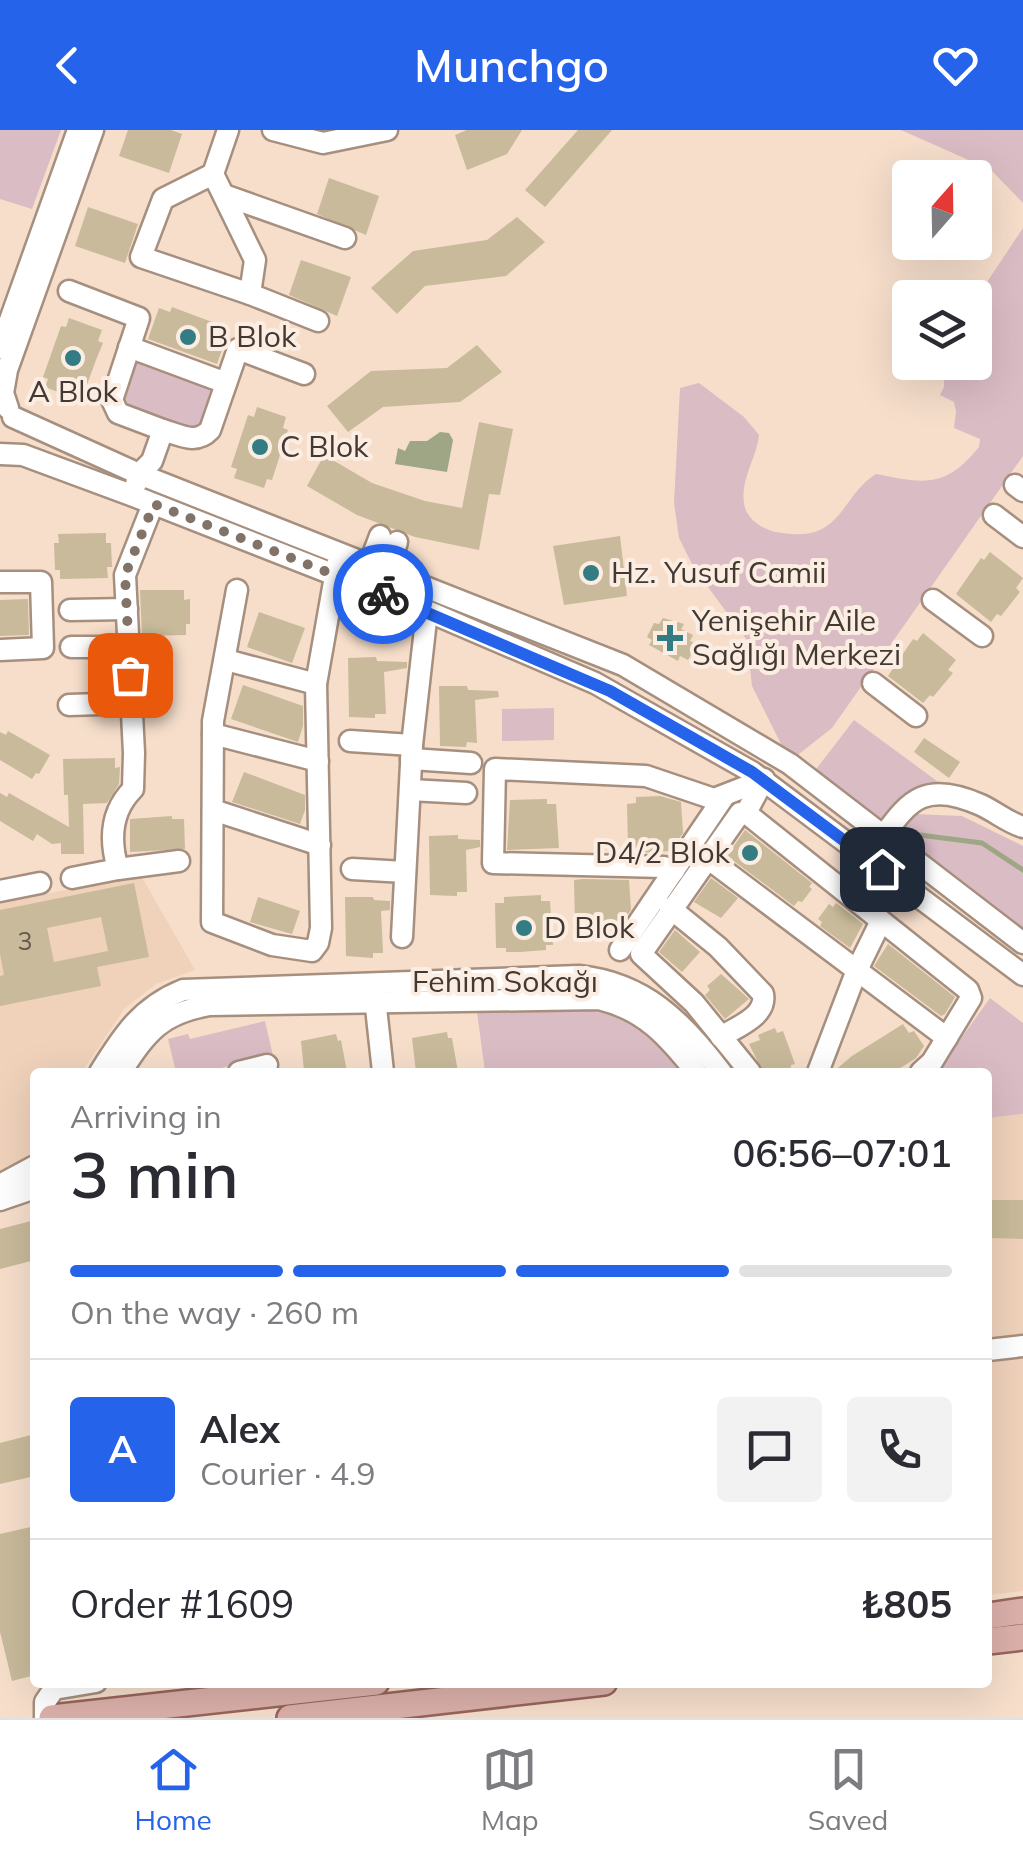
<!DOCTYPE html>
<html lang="en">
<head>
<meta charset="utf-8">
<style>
  body { margin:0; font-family:Mulish,sans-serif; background:#f2f2f3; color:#2b2b33; height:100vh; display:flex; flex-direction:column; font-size:38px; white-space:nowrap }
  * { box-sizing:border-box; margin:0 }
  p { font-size:32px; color:#7c7c81 }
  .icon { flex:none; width:55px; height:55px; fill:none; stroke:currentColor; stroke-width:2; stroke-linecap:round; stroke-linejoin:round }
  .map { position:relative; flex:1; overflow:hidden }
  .drawer { position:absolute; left:30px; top:938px; width:962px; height:620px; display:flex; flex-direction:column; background:#fff; border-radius:10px; box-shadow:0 10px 40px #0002 }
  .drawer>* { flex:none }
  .needle { width:65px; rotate:20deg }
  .controls { position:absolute; left:892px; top:30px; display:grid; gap:20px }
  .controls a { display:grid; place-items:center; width:100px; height:100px; border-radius:10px; background:#fff; box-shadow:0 10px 40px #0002; font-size:50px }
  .pin { position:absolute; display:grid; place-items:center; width:85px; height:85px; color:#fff; margin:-42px; border-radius:20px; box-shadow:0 5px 15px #0006 }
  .courier { position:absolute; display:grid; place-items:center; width:100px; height:100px; margin:-50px; border:8px solid #2563eb; border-radius:50%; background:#fff; color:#222; box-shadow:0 2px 12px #0007 }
  .headline em { font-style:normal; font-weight:600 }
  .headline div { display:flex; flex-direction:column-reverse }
  .headline { display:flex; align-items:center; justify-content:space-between; height:170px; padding:0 40px }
  h1 { font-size:65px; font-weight:600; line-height:75px }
  .bar { display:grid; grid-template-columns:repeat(4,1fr); gap:15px 10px; align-content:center; height:120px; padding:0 40px }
  .bar i { height:12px; border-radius:8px; background:#e1e1e2 }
  .bar .current { background:#2563eb }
  .bar p { grid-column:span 4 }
  .line { display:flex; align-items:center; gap:25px; padding:0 40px; border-top:2px solid #e1e1e2 }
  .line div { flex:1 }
  .round { display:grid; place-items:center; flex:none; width:105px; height:105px; border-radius:10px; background:#f2f2f3 }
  header { display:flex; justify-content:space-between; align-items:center; height:130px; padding:0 40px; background:#2563eb; color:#fff; font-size:45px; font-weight:600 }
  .tabs { display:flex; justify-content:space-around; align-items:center; height:140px; border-top:2px solid #e1e1e2; background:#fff; font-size:28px; color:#7c7c81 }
  .tabs a { display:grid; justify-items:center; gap:5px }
  .tabs .current { color:#2563eb }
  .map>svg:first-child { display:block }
  .built { fill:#f0d2bb }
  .green { fill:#dabcc4 }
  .water { fill:#9fa685 }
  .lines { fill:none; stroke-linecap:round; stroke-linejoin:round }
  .stream { stroke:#9fa685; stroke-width:5 }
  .building { fill:#c8ba9a; fill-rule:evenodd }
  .minor-casing { stroke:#a68f7e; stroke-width:25 }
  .major-casing { stroke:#98655b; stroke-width:30 }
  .minor { stroke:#fff; stroke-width:20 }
  .major { stroke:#dcb0aa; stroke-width:25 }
  .done { stroke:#827368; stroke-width:10; stroke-dasharray:0 18 }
  .route { stroke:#2563eb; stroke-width:12 }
  .poi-dot { fill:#347c83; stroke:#fcede2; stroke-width:4 }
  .labels { text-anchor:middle; stroke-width:8; stroke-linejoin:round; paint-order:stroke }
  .number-label { font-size:25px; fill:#64594c }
  .poi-label { font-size:30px; fill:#433932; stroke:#fcede2; text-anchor:start }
  .street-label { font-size:30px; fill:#433932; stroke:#fcede2 }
</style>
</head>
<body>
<header><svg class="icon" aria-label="back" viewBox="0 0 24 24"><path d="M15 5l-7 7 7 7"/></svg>Munchgo<svg class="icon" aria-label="heart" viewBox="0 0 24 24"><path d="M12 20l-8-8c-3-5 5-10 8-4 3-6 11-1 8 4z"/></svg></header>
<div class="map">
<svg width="1023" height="1588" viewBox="0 0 1023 1588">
  <rect width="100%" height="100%" fill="#f6decb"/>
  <g class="built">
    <polygon points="140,744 195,840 156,854 124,879 82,942 35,942 35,1019 15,1036 0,1042 0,774"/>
    <polygon points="1023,984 1023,1461 988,1465 988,988"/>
  </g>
  <g class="green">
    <polygon points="0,0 61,0 32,79 0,69"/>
    <polygon points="901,0 1023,0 1023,73 991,40"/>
    <path d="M1023,98V326L832,598L794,628L782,625V616L752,556L747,510L694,438L679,408L674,373L680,258L699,253L744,287L759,305C757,327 740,350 744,373C745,386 758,396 769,400C776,403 785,403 792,404C842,408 843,364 876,344C925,354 946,358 979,317L980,309L954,298L956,282L954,272L940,265L944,257V233L975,232V170Z"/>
    <polygon points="135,223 219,254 204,296 193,300 123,275 121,272"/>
    <polygon points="554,578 554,610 502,611 502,579"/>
    <polygon points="854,590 964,671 892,678 869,698 807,651"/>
    <polygon points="913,684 962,686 1023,716 1023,807 893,707"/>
    <polygon points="990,868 1023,893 1023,984 988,988 988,942 937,942"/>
    <path d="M576,878C624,883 653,906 682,942H485L477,882Z"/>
    <polygon points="265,891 273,926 204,942 176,942 168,909 188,904 190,909"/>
  </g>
  <polygon class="water" points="440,302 449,303 453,310 447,342 395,334 398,318 405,321 410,311 427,311"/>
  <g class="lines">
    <polyline class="stream" points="912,704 982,713 1023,740"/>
  </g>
  <g class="building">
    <polygon points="128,0 171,0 182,4 169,43 119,26"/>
    <polygon points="467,0 522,0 507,24 467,40 455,5"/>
    <polygon points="578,0 612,0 545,77 525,60"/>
    <polygon points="329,48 379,66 366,105 317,84"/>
    <polygon points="88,77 138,94 125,133 75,116"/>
    <polygon points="517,87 545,112 506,146 425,156 397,184 371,158 413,121 487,110"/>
    <polygon points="301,130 351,147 337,186 289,165"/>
    <polygon points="172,177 220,195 218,200 228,203 217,234 148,209 159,178 170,182"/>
    <polygon points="69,188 102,200 98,211 103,213 96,230 85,260 80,259 76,269 45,257 48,249 43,247 61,196 66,197"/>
    <polygon points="477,215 502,242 460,272 383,277 348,302 327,276 371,241 447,238"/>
    <polygon points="257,277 286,287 283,298 288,300 272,350 267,349 264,358 234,348 237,339 231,337 248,285 254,287"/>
    <polygon points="479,292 513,299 500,365 489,364 479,420 415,407 357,385 307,356 324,325 372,353 425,371 462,378"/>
    <polygon points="106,403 106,413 111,413 112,437 107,437 108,448 60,449 60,440 55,440 54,413 59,413 58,404"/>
    <polygon points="620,406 627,466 564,475 553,416"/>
    <polygon points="990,422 1023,448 1016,458 1020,462 1001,486 997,484 991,492 956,464 981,428 984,430"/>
    <polygon points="140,460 184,460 184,470 190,469 190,494 186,494 186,505 142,506"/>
    <polygon points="28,469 29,505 0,506 0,470"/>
    <polygon points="259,482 305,498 292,533 247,517"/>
    <polygon points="663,488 684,494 681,499 693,505 690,511 697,514 688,530 680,526 678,531 649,515 652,510 647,507 654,493 659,494"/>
    <polygon points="923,503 956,530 948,540 953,543 933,567 930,565 923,573 888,546 913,509 917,511"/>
    <polygon points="376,527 377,531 407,532 407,538 384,542 386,584 375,584 375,588 349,587 348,528"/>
    <polygon points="243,555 303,576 303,596 298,612 231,589"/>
    <polygon points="439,556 467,556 468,560 498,561 499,567 475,570 477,613 467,612 466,617 440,616"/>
    <polygon points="8,601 50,625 39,644 36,643 32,649 0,630 0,602 6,605"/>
    <polygon points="924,608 960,632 949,648 914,622"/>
    <polygon points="115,628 115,638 120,637 119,654 107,673 83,674 84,724 61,724 61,713 52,714 37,704 33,711 0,691 0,663 7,667 9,663 69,697 68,665 64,665 63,629"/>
    <polygon points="244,642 305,665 305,680 300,694 232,672"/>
    <polygon points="660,666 681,672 683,703 670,721 638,723 638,718 628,718 627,674 636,673 636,667"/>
    <polygon points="547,669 547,674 556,674 559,718 507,720 510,670"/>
    <polygon points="172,686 172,689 184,689 185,719 130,722 130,689"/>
    <polygon points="745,700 812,753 809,757 812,759 802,772 798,771 794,776 727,726"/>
    <polygon points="458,705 458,709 480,710 480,717 466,720 467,762 457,762 457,766 430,765 429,706"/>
    <polygon points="711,748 738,768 721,788 694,772"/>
    <polygon points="583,749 629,750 631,780 618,798 585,800 585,795 575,795 574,750"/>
    <path d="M134,753L149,827L97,837L101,856L0,876V846L4,845L0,824V780ZM101,787L108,821L54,832L47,798Z"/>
    <polygon points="541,765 541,771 550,771 553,815 546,815 546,820 520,822 506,822 506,818 496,818 495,773 504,773 504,767"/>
    <polygon points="258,767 300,781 292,804 250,792"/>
    <polygon points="345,767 373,767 374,770 390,771 390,780 381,781 383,823 373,823 373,828 346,826"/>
    <polygon points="836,773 863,794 850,818 820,796 822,792 818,789 829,774 833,777"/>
    <polygon points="675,800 700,822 682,842 659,822"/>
    <polygon points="888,814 955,867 945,884 941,886 874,836"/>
    <polygon points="721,844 749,869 725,889 705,865 710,860 707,856"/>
    <polygon points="903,894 909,903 914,901 924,916 916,928 894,942 891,939 888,942 833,942 852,926"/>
    <polygon points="775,898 777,903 783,901 795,934 791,935 790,942 763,942 749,914 760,910 758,905"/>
    <polygon points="447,902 448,908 452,908 458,942 416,942 412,908"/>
    <polygon points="336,904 338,911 341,910 347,942 304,941 301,911"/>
    <polygon points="988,1070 1023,1070 1023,1109 988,1108"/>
    <polygon points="35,1090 35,1130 0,1139 0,1099"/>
    <polygon points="35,1304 35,1346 0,1354 0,1313"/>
    <polygon points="35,1396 35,1545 12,1551 0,1502 0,1404"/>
  </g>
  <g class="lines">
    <g class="minor-casing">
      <g id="minor">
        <polyline points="273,0 323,13 387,0"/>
        <polyline points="213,44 163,69 141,127 250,164 255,130 213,44 228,0"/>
        <polyline points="224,65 345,108"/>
        <polyline points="69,161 139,188 112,270 118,283 163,300"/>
        <polyline points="250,164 318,191"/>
        <polyline points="129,217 226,253"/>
        <polyline points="0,218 78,0"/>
        <polyline points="8,278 3,263 7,240 93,0"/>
        <polyline points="13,287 139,344 623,535 790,634 1023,813"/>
        <polyline points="0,324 23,325 131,365 427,481 595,553 752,642 1023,845"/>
        <path d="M136,354L139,344L152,331L163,300C180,305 196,315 210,300L238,219L304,244"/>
        <polyline points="1015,355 1023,361"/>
        <polyline points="994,385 1023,407"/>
        <polyline points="369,435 380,406"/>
        <polyline points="388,442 397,412"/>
        <polyline points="0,452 41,452 43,518 0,520"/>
        <polyline points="237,460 213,591 212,792 272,815 312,821 318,813 321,798 316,554 337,435"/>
        <polyline points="933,470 982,506"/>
        <polyline points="70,480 127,479"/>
        <polyline points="71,517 128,517"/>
        <polyline points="226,530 316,554"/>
        <polyline points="873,553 916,586"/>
        <polyline points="69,575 132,573"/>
        <polyline points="213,604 318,631"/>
        <polyline points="350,611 412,615"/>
        <polyline points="411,629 471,633"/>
        <polyline points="764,649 746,683 968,860 971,868 932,932 921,942"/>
        <polyline points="410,660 466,663"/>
        <polyline points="213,680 320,715"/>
        <polyline points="746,683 740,683 641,824 694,873 750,942"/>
        <polyline points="706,727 947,908"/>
        <path d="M866,727C904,684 912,644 981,675C996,682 1007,692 1023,697"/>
        <polyline points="118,739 179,731"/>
        <polyline points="352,739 405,742"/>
        <polyline points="674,741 664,737 493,733 495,639 646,646 714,669 763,650"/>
        <path d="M72,748L118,739C109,709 111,681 133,659L134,623L125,445L153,374"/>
        <polyline points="0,761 40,753"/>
        <path d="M670,778L718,817L763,864C767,886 738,896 721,907"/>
        <polyline points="402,807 412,615 427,481"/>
        <polyline points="620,820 723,668"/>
        <polyline points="374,859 383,942"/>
        <path d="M100,942C123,905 141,877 183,860L579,846C645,853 683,892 721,942"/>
        <path d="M121,942C147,902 161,883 210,875L599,869C645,880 668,907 696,942"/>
        <polyline points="239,942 267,935"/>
        <polyline points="818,942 857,840 881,791"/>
        <polyline points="0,1055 35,1036"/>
        <polyline points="0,1070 35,1058"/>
        <polyline points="988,1220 1023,1216"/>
        <polyline points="45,1588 45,1572 54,1559 96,1552"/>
      </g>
    </g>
    <g class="major-casing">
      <g id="major">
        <polyline points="988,1486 1023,1481"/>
        <polyline points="988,1511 1023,1507"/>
        <polyline points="52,1588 376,1552"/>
        <polyline points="290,1588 604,1552"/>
      </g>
    </g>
    <use href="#minor" class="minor"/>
    <use href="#major" class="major"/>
  </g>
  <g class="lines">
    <polyline class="done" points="130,545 125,445 154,374 383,464"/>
    <polyline class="route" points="383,464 610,561 752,642 882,739"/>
  </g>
  <g class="poi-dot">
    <circle cx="188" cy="207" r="10"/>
    <circle cx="73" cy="228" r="10"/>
    <circle cx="260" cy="317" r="10"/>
    <circle cx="591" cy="443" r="10"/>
    <path d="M665 493h10v10h10v10h-10v10h-10v-10h-10v-10h10z"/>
    <circle cx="750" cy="723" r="10"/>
    <circle cx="524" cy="798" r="10"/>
  </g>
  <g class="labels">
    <g class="number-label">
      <text x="25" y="820">3</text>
    </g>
    <g class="poi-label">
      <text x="208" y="217">B Blok</text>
      <text x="73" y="272" text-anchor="middle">A Blok</text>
      <text x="280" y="327">C Blok</text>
      <text x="611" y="453">Hz. Yusuf Camii</text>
      <text x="692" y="501">Yenişehir Aile<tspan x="692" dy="34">Sağlığı Merkezi</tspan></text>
      <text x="730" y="733" text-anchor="end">D4/2 Blok</text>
      <text x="544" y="808">D Blok</text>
    </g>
    <g class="street-label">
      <text x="505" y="862">Fehim Sokağı</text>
    </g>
  </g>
</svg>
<div class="controls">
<a><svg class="needle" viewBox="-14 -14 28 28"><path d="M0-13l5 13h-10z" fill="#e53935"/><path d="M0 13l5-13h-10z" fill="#7c7c81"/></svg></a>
<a><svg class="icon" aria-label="layers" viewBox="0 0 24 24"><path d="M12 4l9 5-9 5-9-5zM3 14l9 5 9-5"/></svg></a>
</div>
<div class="pin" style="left:130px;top:545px;background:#ea580c"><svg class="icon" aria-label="bag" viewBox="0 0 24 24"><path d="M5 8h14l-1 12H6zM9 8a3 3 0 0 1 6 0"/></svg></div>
<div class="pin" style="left:882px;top:739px;background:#1f2937"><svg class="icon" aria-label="home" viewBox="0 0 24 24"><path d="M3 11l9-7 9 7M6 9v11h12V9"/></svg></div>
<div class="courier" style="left:383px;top:464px"><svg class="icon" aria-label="bike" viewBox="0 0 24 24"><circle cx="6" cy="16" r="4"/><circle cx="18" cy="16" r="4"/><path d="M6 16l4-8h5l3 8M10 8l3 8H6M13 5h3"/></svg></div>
<section class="drawer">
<div class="headline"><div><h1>3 min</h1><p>Arriving in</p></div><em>06:56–07:01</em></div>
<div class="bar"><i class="current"></i><i class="current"></i><i class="current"></i><i></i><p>On the way · 260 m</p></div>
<div class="line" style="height:180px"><b class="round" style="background:#2563eb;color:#fff">A</b><div><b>Alex</b><p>Courier · 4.9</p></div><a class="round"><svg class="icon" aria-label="chat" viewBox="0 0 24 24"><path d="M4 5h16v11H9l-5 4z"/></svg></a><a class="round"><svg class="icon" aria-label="phone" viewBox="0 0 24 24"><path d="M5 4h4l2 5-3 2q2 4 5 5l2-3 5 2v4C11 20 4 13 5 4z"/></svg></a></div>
<div class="line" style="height:130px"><div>Order #1609</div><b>₺805</b></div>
</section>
</div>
<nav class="tabs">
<a class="current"><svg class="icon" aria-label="home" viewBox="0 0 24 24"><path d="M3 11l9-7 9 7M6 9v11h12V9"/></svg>Home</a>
<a><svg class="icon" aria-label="map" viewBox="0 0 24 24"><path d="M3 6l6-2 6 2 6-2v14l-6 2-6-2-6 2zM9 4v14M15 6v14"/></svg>Map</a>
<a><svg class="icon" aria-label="saved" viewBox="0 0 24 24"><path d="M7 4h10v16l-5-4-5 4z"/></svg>Saved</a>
</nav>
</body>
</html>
